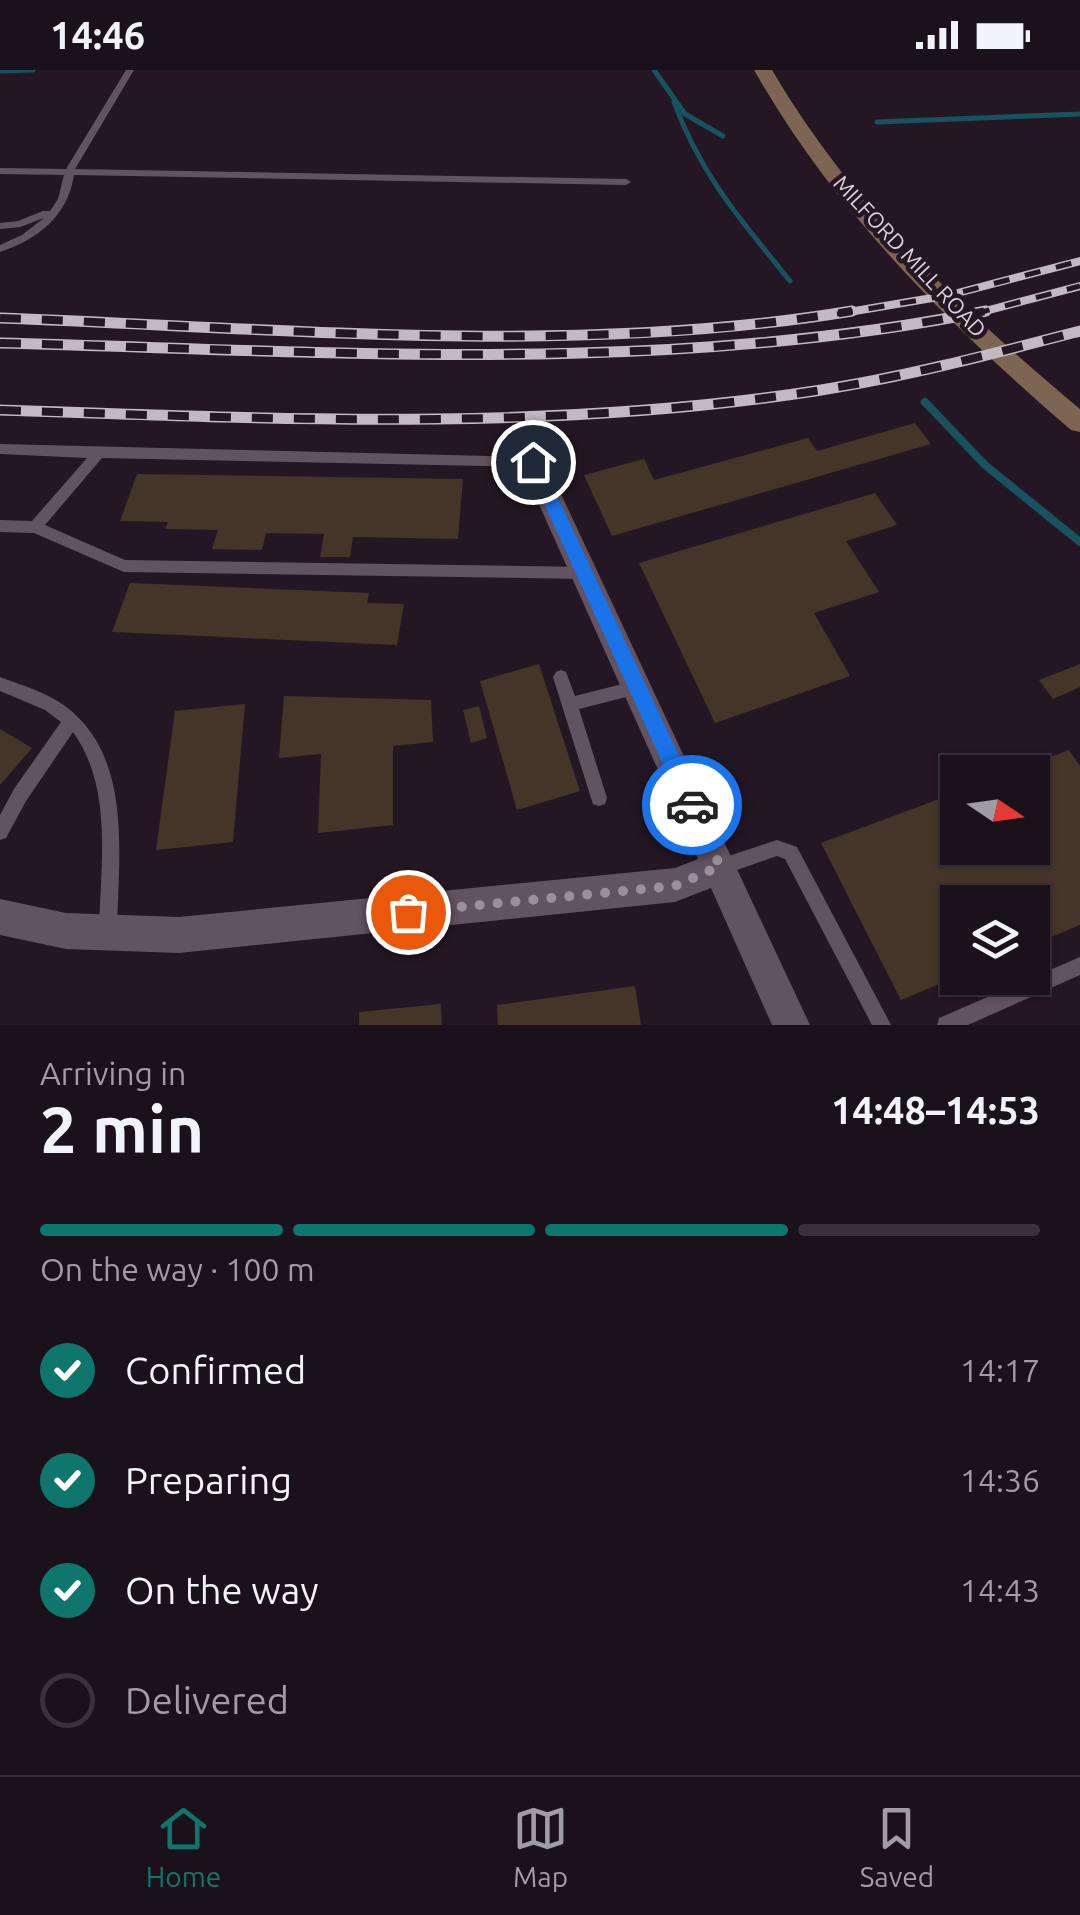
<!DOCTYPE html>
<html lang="en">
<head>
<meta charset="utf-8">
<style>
  body { margin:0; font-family:Ubuntu,sans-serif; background:#281f27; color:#f1f3f6; height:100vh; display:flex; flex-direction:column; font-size:38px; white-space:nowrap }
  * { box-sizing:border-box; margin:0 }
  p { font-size:32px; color:#a09da2 }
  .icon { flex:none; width:55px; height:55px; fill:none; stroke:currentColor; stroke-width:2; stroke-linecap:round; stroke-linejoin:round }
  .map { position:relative; height:955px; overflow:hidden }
  .panel { display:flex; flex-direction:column; background:#1b111a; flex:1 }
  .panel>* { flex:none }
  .needle { width:65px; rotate:103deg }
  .tools { position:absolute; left:940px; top:685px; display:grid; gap:20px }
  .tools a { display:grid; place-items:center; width:110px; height:110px; border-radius:0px; background:#1b111a; box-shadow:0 2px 8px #0004,0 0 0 2px #393139; font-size:50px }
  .pin { position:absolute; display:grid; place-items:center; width:85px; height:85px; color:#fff; margin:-42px; border:5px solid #fff; border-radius:50%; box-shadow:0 2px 10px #0007 }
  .courier { position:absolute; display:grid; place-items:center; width:100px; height:100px; margin:-50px; border:8px solid #1a73e8; border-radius:50%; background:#fff; color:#222; box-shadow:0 2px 12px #0007 }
  .headline em { font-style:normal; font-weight:700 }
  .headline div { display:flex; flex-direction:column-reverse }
  .headline { display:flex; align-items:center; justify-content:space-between; height:170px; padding:0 40px }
  h1 { font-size:65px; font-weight:700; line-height:75px }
  .bar { display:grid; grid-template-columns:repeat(4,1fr); gap:15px 10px; align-content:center; height:120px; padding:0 40px }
  .bar i { height:12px; border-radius:8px; background:#393139 }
  .bar .active { background:#0f766e }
  .bar p { grid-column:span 4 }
  ol { padding:0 40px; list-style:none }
  li { display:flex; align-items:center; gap:30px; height:110px }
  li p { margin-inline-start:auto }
  li .icon { padding:10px; border-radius:50%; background:#0f766e; color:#fff; stroke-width:4 }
  li:last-child { color:#a09da2 }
  li i { width:55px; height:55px; border:5px solid #393139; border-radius:50% }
  .status { display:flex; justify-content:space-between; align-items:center; height:70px; padding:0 50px; background:#1b111a; direction:ltr }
  .status svg { height:28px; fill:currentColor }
  .tab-bar { display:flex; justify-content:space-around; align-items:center; height:140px; border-top:2px solid #393139; background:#1b111a; font-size:28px; color:#a09da2 }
  .tab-bar a { display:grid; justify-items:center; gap:5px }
  .tab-bar .active { color:#0f766e }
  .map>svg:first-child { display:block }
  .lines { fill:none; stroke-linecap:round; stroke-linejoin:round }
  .stream-far1 { stroke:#17525f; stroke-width:5 }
  .stream { stroke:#17525f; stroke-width:8 }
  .building { fill:#443528 }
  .service { fill:#625361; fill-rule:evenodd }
  .minor { fill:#625361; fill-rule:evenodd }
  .secondary { fill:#7e6452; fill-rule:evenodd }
  .rail-far1-casing { stroke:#c2b9c2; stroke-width:8 }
  .rail-casing { stroke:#c2b9c2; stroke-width:11 }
  .rail-far1 { stroke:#241723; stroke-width:5; stroke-dasharray:16; stroke-linecap:butt }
  .rail { stroke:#241723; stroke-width:8; stroke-dasharray:21; stroke-linecap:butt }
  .route { fill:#1a73e8 }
  .done { stroke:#9a909a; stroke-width:10; stroke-dasharray:0 18 }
  .labels { text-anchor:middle; stroke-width:9; stroke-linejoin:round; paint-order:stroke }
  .far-street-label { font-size:22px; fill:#dad1da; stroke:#241723 }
</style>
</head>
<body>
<div class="status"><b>14:46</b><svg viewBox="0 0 49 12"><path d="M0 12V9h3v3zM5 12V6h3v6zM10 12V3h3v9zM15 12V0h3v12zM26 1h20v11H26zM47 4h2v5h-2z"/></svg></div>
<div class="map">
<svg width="1080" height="955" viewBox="0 0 1080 955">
  <rect width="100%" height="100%" fill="#241723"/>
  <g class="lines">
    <g class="stream-far1">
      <polyline points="654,0 685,44 723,66"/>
      <polyline points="0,1 33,0"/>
      <path d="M674,32C701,106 742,151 790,211"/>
      <polyline points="877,52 1079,44"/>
    </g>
    <polyline class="stream" points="925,332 985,395 1080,472"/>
  </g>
  <g class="building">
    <polygon points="915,353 931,374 612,466 584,405 644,389 654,410 808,368 817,381"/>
    <polygon points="137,404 463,409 458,469 353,467 350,487 320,487 324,464 266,463 262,480 212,479 218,460 165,459 168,452 120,451"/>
    <polygon points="875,423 897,455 846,471 879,522 814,543 850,606 715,653 639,493"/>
    <polygon points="130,513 369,523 367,533 404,534 397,575 112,562"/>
    <polygon points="539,594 580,721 517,740 480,611"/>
    <polygon points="1080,594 1080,617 1053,629 1039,610"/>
    <polygon points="284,626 431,630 433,672 393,676 393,755 318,763 321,684 279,688"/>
    <polygon points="245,634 233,772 156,780 175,641"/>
    <polygon points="479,636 487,668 471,673 463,640"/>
    <polygon points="0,659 32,678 0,715"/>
    <polygon points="1069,680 1080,696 1080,855 1032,875 1032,832 958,832 958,906 901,930 821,773 958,722 958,778 1032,778 1032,702 1010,702"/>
    <polygon points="635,916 641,955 498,955 497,935"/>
    <polygon points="441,934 442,955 359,955 359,942"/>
  </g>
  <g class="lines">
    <g class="service">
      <path d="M126,0H134L75,99L626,109L631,112L626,115L74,105C68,146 37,170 0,182V175L22,165L44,148L20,157L0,159V153L18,151L43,141H50L58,129L64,105L0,104V98L66,99Z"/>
      <polygon points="0,374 533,387 539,392 533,397 102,388 45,455 125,490 585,497 590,499 592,503 590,507 585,509 124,502 34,463 0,462 0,450 32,451 87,388 0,384"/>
      <polygon points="561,600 566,602 575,626 638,610 643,612 646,617 643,622 638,624 579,639 607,728 605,734 599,736 593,734 591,728 553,607 556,602"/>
      <path d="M0,607C21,615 46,622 65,636C134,687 118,787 117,863L114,869L108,872L102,869L99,863C100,797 114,719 73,662L26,731L6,768L0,770V745L14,719L61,652L45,640L0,621Z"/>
      <polygon points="777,770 797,777 891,955 872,955 785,789 777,786 720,806 714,803 711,797 714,791"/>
      <polygon points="1080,887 1080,905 968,955 937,955 939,948"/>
    </g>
    <polygon class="minor" points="533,382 542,385 546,392 810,955 772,955 711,818 675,832 179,883 66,879 0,865 0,829 66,843 179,847 675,798 698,789 520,392 524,385"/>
    <path class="secondary" d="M754,0H772C850,133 962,241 1080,339V362L1071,360C949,255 834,141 754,0Z"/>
    <g class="rail-far1-casing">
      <g id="rail-far1">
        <polyline points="837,244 950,225 1080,191"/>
        <polyline points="974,244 1080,216"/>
      </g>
    </g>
    <g class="rail-casing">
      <g id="rail">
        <path d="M0,248C280,258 575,287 852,241"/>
        <path d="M0,273C329,281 662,306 986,241"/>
        <path d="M0,340C271,349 546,362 815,321C905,307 992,284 1080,261"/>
      </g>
    </g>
    <use href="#rail-far1" class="rail-far1"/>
    <use href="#rail" class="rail"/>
  </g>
  <polygon class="route" points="533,386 541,392 699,728 699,742 685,742 525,392"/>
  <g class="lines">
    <polyline class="done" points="408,842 675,816 720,796 692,735"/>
  </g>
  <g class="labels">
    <g class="far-street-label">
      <text transform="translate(910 186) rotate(47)" y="8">MILFORD MILL ROAD</text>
    </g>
  </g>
</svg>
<div class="tools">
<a><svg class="needle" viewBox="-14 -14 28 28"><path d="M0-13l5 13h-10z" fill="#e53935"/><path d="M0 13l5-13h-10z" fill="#a09da2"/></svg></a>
<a><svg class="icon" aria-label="layers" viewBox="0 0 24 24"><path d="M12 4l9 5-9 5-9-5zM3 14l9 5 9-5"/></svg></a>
</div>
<div class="pin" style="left:408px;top:842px;background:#ea580c"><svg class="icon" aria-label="bag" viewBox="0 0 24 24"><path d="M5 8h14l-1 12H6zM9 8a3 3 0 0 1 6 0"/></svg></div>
<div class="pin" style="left:533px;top:392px;background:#1f2937"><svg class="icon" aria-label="home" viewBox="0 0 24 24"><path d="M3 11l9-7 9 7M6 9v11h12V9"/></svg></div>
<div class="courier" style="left:692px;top:735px"><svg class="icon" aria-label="car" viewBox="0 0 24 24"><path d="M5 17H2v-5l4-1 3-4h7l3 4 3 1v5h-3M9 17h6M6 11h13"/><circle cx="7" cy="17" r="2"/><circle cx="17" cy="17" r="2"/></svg></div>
</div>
<section class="panel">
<div class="headline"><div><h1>2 min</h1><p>Arriving in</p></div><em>14:48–14:53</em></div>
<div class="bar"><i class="active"></i><i class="active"></i><i class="active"></i><i></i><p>On the way · 100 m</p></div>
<ol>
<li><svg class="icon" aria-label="check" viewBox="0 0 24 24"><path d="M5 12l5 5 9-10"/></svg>Confirmed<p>14:17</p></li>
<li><svg class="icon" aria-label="check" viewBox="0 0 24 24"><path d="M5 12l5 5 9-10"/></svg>Preparing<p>14:36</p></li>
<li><svg class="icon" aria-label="check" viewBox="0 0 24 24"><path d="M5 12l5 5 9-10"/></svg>On the way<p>14:43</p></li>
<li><i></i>Delivered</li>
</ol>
</section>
<nav class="tab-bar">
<a class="active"><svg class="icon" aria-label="home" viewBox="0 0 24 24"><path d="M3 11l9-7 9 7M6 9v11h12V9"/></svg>Home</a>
<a><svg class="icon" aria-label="map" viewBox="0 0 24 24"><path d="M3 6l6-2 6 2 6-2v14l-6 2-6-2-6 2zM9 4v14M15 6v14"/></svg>Map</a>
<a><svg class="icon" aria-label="saved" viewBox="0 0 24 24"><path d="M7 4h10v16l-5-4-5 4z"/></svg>Saved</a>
</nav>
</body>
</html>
